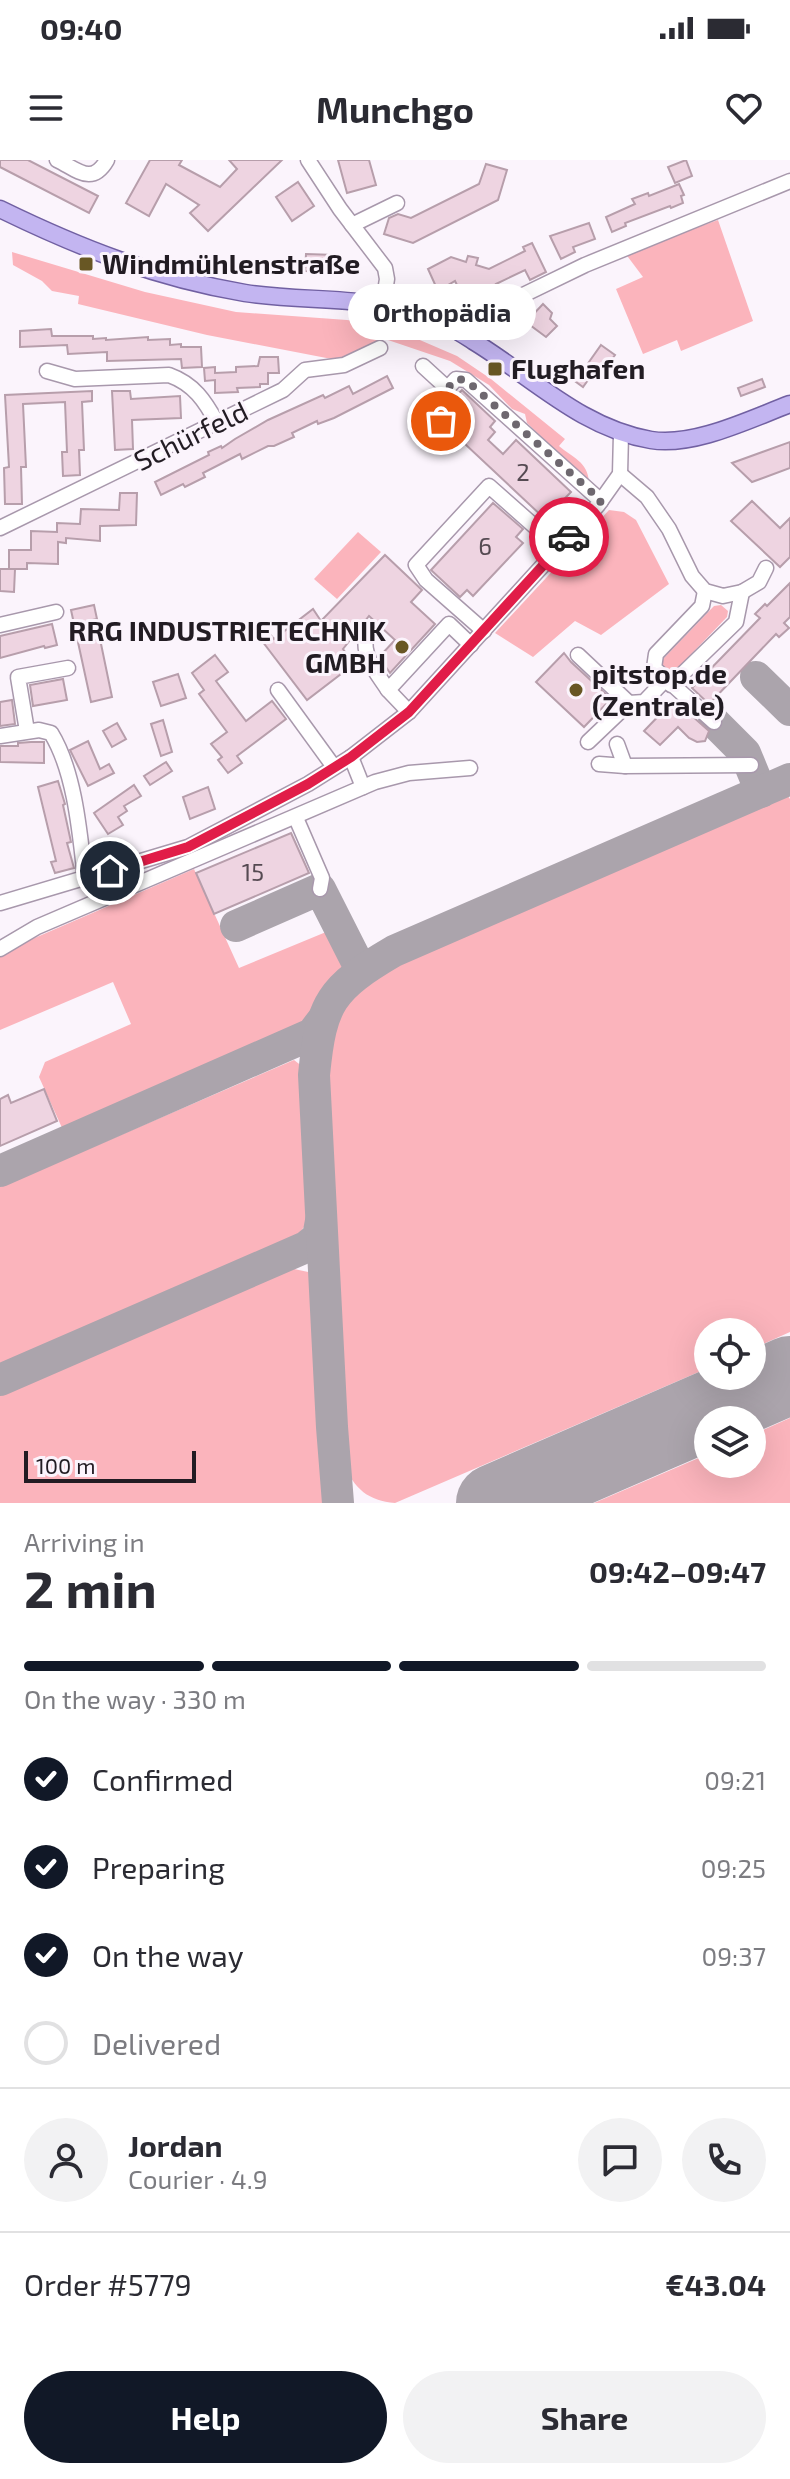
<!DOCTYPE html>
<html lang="en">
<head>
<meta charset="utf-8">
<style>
  body { margin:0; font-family:"Exo 2",sans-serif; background:#f2f2f3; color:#2b2b33; height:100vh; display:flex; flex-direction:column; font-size:30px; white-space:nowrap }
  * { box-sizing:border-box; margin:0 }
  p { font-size:26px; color:#7c7c81 }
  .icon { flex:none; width:44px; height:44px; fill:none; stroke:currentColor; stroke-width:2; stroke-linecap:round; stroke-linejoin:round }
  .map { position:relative; height:1343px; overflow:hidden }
  .details { display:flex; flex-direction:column; background:#fff; flex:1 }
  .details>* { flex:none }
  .fabs { position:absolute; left:694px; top:1158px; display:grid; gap:16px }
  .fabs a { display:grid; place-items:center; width:72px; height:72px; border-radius:50%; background:#fff; box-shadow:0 8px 32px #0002; font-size:40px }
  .scale { position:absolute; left:24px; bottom:20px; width:172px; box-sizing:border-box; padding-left:8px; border:4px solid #221c23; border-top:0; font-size:22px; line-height:28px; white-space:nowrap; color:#221c23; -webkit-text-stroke:6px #fbf4fc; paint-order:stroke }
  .pin { position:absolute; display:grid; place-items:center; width:68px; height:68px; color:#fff; margin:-34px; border:4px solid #fff; border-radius:50%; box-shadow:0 2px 8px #0007 }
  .courier { position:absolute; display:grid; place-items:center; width:80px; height:80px; margin:-40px; border:6px solid #e11d48; border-radius:50%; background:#fff; color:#222; box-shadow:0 2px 10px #0007 }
  .bubble { position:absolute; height:56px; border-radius:28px; background:#fff; box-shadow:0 8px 32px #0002; font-size:26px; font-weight:700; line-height:56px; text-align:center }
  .overview em { font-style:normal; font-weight:700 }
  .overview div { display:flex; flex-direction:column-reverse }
  .overview { display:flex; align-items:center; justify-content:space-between; height:136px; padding:0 24px }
  h1 { font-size:52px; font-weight:700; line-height:60px }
  .bar { display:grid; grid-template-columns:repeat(4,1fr); gap:12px 8px; align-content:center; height:96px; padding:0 24px }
  .bar i { height:10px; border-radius:6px; background:#e1e1e2 }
  .bar .current { background:#111827 }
  .bar p { grid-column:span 4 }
  .line { display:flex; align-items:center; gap:20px; padding:0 24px; border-top:2px solid #e1e1e2 }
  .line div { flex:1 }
  .round { display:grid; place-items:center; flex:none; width:84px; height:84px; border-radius:42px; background:#f2f2f3 }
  ol { padding:0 24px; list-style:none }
  li { display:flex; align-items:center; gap:24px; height:88px }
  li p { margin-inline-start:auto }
  li .icon { padding:8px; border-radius:50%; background:#111827; color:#fff; stroke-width:4 }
  li:last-child { color:#7c7c81 }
  li i { width:44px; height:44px; border:4px solid #e1e1e2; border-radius:50% }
  .button { display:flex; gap:16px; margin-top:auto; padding:16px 24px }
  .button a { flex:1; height:92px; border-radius:48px; background:#111827; color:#fff; font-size:32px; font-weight:700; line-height:92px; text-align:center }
  .button a+a { background:#f2f2f3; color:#2b2b33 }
  .status { display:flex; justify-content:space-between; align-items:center; height:56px; padding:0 40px; background:#fff; direction:ltr }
  .status svg { height:22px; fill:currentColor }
  header { display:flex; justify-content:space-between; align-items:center; height:104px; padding:0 24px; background:#fff; font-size:36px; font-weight:700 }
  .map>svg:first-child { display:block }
  .green { fill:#fbb4bc }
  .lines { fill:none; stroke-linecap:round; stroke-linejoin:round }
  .taxiway { stroke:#aba4ac; stroke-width:32 }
  .runway { stroke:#aba4ac; stroke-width:78 }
  .building { fill:#eed4e1; stroke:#b79eab; stroke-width:2 }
  .minor-casing { stroke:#a898ac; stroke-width:17 }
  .major-casing { stroke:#7160a2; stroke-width:19 }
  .minor { stroke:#fff; stroke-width:14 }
  .major { stroke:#c3b5f1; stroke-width:16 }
  .done { stroke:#6e686f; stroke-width:8; stroke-dasharray:0 14.4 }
  .route { stroke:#e11d48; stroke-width:10 }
  .poi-dot { fill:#685724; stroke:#fbf4fc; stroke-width:3 }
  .labels { text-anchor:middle; stroke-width:6; stroke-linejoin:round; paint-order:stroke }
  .number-label { font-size:24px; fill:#554a52 }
  .poi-label { font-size:28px; font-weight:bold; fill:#221c23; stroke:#fbf4fc; text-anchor:start }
  .street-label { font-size:28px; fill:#221c23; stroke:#fbf4fc }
</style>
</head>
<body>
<div class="status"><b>09:40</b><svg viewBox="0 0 49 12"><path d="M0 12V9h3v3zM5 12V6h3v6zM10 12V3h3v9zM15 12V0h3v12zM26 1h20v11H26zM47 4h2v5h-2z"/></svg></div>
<header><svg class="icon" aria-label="menu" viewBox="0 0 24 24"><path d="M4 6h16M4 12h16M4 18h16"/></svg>Munchgo<svg class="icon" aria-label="heart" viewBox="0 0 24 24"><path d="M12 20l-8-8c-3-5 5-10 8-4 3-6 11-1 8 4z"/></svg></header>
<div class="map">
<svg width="790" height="1343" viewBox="0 0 790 1343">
  <rect width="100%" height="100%" fill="#fbf4fc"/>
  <g class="green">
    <polygon points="718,60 753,161 681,191 677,180 643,194 616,129 643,117 625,93"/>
    <path d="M12,92L145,132L236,152L347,160L385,165L457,196L491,219L565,279L559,286C572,297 588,302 589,322L527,263L525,254L512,249L489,225L450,201L385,179L342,201L207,175L78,144L79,136L52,131L42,121L13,105Z"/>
    <polygon points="609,350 624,352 636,360 669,424 601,475 575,461 533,497 495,473"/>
    <polygon points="358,372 381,392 337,439 314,419"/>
    <polygon points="721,445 728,451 727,457 674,512 667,511 663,506 663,499 714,446"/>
    <path d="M786,633L790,639V1172L752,1189V1172H708V1208L395,1343C369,1341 354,1329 344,1304L329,924C335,851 335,843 397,801Z"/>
    <polygon points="194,709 239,808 326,772 342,806 340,817 301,867 63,970 39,917 45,902 131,864 113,822 0,870 0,793"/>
    <polygon points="294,900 303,907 310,1059 295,1079 0,1207 0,1027"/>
    <polygon points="294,1109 313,1113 325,1343 0,1343 0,1234 285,1111"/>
    <polygon points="790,1258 790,1343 594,1343 708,1294 708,1304 752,1304 752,1275"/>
  </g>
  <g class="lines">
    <g class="taxiway">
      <polyline points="756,517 790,550"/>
      <polyline points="714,562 745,593 761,632"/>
      <polyline points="236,766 320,729 361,810"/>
      <polyline points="0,1011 312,874 321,862"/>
      <polyline points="0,1220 306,1087 318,1077 321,1061"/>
      <path d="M338,1343L332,1267L314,915C321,842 331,828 394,791L790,619"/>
    </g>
    <polyline class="runway" points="495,1343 790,1215"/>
  </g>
  <g class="building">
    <polygon points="0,0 28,0 98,36 89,53 0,7"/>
    <polygon points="150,0 182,0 179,5 220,27 237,9 229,0 282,0 208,71 190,53 199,45 166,24 149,56 126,43"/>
    <polygon points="338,0 369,0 376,25 347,33"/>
    <polygon points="686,0 692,16 675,23 668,7"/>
    <polygon points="486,4 507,10 498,40 413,83 384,74 389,58 398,54 411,58 479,24"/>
    <polygon points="298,22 314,46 292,61 276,37"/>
    <polygon points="679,24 684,35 681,36 683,43 671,48 670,46 625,63 626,66 612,72 606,57 635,44 632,39 648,33 649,36"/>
    <polygon points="589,63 595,79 573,87 575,92 561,99 550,76"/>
    <polygon points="532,83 546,112 530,120 525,110 496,124 502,133 482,144 475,130 457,125 455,121 438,131 428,109 451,97 466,102 468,96 478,98 476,105 489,109 525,91 523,87"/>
    <polygon points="306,94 335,95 334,112 305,111"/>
    <polygon points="543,144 552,153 550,159 557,166 546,177 526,162"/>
    <polygon points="51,169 52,176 93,176 93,179 106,178 106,180 148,177 148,180 170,179 170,185 181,184 181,187 201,187 202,207 182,208 181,199 107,201 107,192 68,194 67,185 20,187 20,171"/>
    <polygon points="601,185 615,195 604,210 598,206 583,227 572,219 581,206 584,209"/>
    <polygon points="260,197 278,197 279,213 268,213 268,224 260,224 260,227 237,228 238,232 215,233 215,220 205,221 204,208 215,207 215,213 236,212 236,207 258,206"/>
    <polygon points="387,216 393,228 334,258 318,264 317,261 292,273 294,277 274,286 268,286 242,299 240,294 203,313 205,317 185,327 183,324 161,335 155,322 209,295 208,292 221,286 222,288 235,279 268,260 323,235 325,238 349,226 353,234"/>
    <polygon points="762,219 765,227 741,236 738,228"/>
    <polygon points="462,230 495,261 490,267 495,272 488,280 503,294 516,280 571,332 545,359 449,269 462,256 449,244"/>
    <polygon points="92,231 92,241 82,242 84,290 79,290 80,315 63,316 62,292 67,292 65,242 23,244 26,307 21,307 22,344 5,344 4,308 9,307 5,235"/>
    <polygon points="112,231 130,231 131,239 180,236 181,258 132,260 133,289 115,290"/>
    <polygon points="790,282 790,308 752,322 732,303"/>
    <polygon points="120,333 137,333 136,365 100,366 100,381 66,378 66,383 58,382 58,404 27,403 27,409 9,409 9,390 31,390 31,371 57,372 57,363 80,364 81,349 119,350"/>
    <polygon points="752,341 780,368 790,358 790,397 780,407 731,361"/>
    <polygon points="493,343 523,369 516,377 523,383 473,436 467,430 460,437 431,410"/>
    <polygon points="385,395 422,430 411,442 435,464 390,513 379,497 395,480 369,456 343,489 354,504 307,540 256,473 264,467 274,479 313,449 321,461"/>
    <polygon points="0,409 15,409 14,432 0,431"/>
    <polygon points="790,423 790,457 784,463 789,468 779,477 776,474 709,544 692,528 760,458 755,454 765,444 767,446"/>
    <polygon points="94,445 97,459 88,461 92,481 100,479 112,537 91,542 71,450"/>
    <polygon points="52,464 57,485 45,488 44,486 0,498 0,476"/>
    <polygon points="564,493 571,502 611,539 584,567 536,522"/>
    <polygon points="215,495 228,512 216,521 246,561 272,541 286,559 237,596 242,603 228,613 218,600 222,597 211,584 227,572 199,534 204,530 192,513"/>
    <polygon points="178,514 186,538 161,546 153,522"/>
    <polygon points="63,519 67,540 33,546 30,525"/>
    <polygon points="12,540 15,564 0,566 0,542"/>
    <polygon points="673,541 689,557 691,555 709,571 705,581 697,582 689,578 678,567 660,585 644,571"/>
    <polygon points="163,560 172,592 161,596 151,564"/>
    <polygon points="117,563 126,579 112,587 103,571"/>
    <polygon points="88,581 100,609 109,604 114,613 88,626 70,590"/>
    <polygon points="31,582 44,582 44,603 0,602 0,586 18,586 18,583"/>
    <polygon points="166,602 172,611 150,625 144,616"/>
    <polygon points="58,621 65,644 63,645 71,682 67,683 74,708 55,713 51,702 56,701 38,627"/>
    <polygon points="134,625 141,636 124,646 127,651 118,657 123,665 108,674 94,653"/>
    <polygon points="208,627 215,649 190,659 183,637"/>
    <polygon points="291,673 309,713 214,754 196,713"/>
    <polygon points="44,929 57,961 0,986 0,939 8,935 11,943"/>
  </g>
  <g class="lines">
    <g class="minor-casing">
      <g id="minor">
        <path d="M57,0C78,10 92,26 107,0"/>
        <polyline points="308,0 340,49 385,108 387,119 383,144"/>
        <polyline points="352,65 397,43"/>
        <polyline points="465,176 484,154 585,105 790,21"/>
        <polyline points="423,206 447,228"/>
        <path d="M47,211L75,219L169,215C194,224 205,241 217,263"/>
        <polyline points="441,261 434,253 436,241 456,219 466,220 601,341"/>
        <polyline points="620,314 647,337 669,369 692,416 705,431 723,436 742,432 759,422 766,408"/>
        <polyline points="0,368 283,230 305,210 344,205 380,188"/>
        <polyline points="705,431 702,446 656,494 654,508 714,562"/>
        <polyline points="0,465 56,452"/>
        <polyline points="484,471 426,420 416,405 489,326 559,388"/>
        <path d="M366,476C362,497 377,513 388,530"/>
        <polyline points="578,495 629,543"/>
        <polyline points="671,525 736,462 742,432"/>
        <polyline points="278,530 334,607"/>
        <polyline points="409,552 388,530 449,464 471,485"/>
        <polyline points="27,571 18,517 68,508"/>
        <path d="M0,576L39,570L51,573C75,612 80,674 85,719"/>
        <polyline points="588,582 629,543 644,542 665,520"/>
        <polyline points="617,584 625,606"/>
        <polyline points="351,597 363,627"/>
        <polyline points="599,604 625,606 751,605"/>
        <polyline points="296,658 322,718 320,729"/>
        <polyline points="0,743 188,687 308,624 351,597 409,552 598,345 620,314 621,274"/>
        <polyline points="0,789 37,767 375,622 409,613 470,608"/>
      </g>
    </g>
    <g class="major-casing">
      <path id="major" d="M0,49C80,88 156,118 245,133C310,143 366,134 430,158C446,163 459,172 473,181C531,216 581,268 651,280C694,287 750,259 790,244"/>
    </g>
    <use href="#minor" class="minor"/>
    <use href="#major" class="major"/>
  </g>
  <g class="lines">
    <polyline class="done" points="441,261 434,253 436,241 456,219 466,220 595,335 601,341 569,377"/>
    <polyline class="route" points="110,711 188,687 308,624 351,597 409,552 569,377"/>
  </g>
  <g class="poi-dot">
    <rect x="78" y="96" width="16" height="16" rx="4"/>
    <rect x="487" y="201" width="16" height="16" rx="4"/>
    <circle cx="402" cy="487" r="8"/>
    <circle cx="576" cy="530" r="8"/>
  </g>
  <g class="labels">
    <g class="number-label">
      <text x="523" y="321">2</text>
      <text x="485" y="395">6</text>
      <text x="253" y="721">15</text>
    </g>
    <g class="poi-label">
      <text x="102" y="114">Windmühlenstraße</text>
      <text x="511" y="219">Flughafen</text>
      <text x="386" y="481" text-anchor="end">RRG INDUSTRIETECHNIK<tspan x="386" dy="32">GMBH</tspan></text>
      <text x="592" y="524">pitstop.de<tspan x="592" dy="32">(Zentrale)</tspan></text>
    </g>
    <g class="street-label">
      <text transform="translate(191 276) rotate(-26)" y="10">Schürfeld</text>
    </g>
  </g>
</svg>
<div class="fabs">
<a><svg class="icon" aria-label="locate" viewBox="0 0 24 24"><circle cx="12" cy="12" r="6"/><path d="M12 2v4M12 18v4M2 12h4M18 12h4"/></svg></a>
<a><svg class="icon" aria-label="layers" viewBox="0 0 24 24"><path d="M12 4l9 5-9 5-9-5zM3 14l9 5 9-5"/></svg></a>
</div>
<div class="scale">100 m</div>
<div class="pin" style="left:441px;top:261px;background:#ea580c"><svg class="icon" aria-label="bag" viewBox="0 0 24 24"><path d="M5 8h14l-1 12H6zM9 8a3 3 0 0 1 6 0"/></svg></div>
<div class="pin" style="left:110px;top:711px;background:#1f2937"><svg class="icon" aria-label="home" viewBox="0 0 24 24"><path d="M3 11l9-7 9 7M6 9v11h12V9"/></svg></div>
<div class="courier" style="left:569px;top:377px"><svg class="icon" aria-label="car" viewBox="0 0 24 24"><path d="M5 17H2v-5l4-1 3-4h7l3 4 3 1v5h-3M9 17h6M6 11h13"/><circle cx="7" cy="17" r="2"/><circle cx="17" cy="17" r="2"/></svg></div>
<div class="bubble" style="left:348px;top:124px;width:188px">Orthopädia</div>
</div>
<section class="details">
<div class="overview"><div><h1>2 min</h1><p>Arriving in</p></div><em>09:42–09:47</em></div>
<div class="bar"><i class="current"></i><i class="current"></i><i class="current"></i><i></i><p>On the way · 330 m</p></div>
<ol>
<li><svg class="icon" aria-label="check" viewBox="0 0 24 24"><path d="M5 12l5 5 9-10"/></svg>Confirmed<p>09:21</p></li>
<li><svg class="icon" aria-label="check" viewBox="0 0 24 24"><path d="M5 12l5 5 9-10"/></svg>Preparing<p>09:25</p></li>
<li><svg class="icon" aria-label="check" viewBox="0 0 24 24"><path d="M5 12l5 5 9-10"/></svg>On the way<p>09:37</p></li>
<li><i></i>Delivered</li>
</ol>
<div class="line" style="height:144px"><a class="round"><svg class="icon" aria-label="person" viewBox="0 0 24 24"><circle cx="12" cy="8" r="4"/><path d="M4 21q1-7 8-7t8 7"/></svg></a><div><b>Jordan</b><p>Courier · 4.9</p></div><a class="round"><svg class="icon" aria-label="chat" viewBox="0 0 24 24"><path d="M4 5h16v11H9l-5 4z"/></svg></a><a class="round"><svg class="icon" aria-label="phone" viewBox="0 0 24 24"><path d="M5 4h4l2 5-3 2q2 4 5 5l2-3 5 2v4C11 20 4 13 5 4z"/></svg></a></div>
<div class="line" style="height:104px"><div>Order #5779</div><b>€43.04</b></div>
<div class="button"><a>Help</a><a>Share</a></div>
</section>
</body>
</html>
